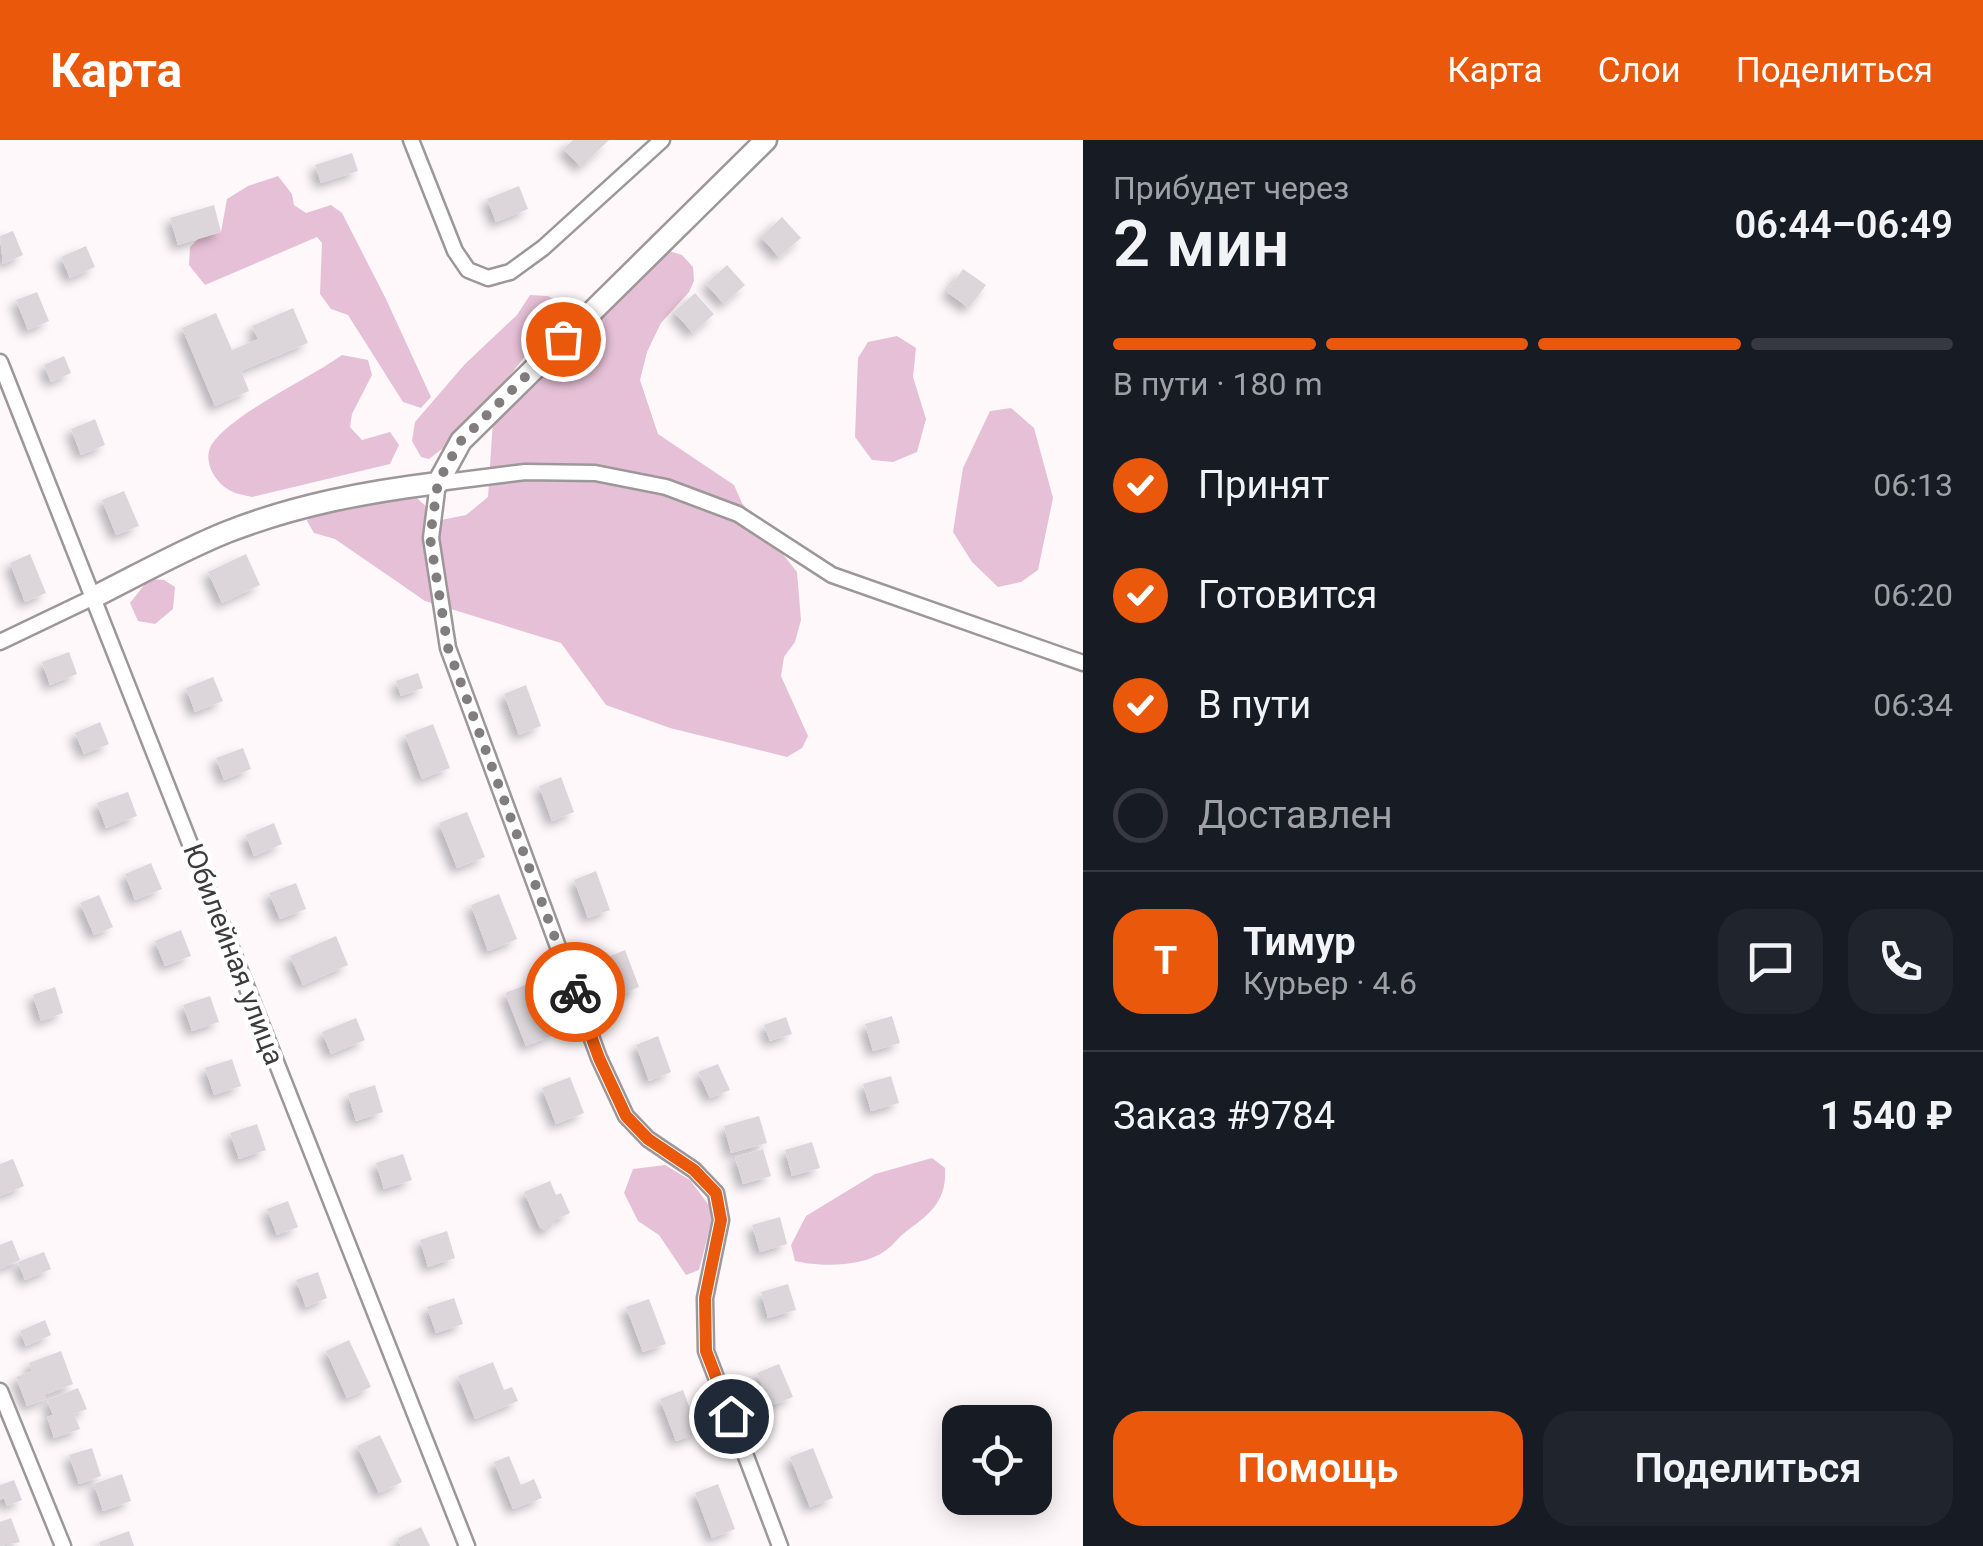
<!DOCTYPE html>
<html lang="ru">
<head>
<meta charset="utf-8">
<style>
  body { margin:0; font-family:Roboto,sans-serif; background:#20242c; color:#f1f3f6; height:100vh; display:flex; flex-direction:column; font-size:38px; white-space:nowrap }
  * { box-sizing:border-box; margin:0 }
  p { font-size:32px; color:#9ea1a6 }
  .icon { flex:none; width:55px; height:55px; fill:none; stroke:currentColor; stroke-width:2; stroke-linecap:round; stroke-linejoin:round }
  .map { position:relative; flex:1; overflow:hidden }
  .panel { display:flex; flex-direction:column; background:#171b24; width:900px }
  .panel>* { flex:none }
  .controls { position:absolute; left:942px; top:1265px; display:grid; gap:20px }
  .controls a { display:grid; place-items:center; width:110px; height:110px; border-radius:20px; background:#171b24; box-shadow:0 5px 25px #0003; font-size:50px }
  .pin { position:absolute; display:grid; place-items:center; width:85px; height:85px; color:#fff; margin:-42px; border:5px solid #fff; border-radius:50%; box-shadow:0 2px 10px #0007 }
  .courier { position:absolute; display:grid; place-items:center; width:100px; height:100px; margin:-50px; border:8px solid #ea580c; border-radius:50%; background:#fff; color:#222; box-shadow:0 2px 12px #0007 }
  .overview em { font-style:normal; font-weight:600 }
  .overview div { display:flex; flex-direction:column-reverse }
  .overview { display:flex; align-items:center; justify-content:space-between; height:170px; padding:0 30px }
  h1 { font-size:65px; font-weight:600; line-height:75px }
  .bar { display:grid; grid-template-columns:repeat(4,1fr); gap:15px 10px; align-content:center; height:120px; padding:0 30px }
  .bar i { height:12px; border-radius:8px; background:#363941 }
  .bar .active { background:#ea580c }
  .bar p { grid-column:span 4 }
  .line { display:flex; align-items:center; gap:25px; padding:0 30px; border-top:2px solid #363941 }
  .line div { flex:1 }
  .round { display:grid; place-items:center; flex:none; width:105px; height:105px; border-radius:30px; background:#20242c }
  ol { padding:0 30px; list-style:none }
  li { display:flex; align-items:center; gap:30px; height:110px }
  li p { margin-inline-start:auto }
  li .icon { padding:10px; border-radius:50%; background:#ea580c; color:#fff; stroke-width:4 }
  li:last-child { color:#9ea1a6 }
  li i { width:55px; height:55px; border:5px solid #363941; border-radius:50% }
  .primary-button { display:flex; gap:20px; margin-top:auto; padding:20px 30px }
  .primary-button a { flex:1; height:115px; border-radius:30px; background:#ea580c; color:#fff; font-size:40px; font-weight:600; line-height:115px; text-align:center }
  .primary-button a+a { background:#20242c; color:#f1f3f6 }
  header { display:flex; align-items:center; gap:60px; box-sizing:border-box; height:140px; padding:0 50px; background:#ea580c; color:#fff }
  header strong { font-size:48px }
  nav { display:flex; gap:55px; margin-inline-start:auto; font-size:35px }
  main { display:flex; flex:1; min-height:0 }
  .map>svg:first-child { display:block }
  .green { fill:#e6c0d6 }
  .building { fill:#dcd6da; filter:url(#shadow) }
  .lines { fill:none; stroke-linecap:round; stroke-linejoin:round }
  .street-casing { stroke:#9d979a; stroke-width:19 }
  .secondary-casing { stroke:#9d979a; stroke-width:25 }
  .street { stroke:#fff; stroke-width:14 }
  .secondary { stroke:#fff; stroke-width:20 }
  .done { stroke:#817d7f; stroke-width:10; stroke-dasharray:0 18 }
  .route { stroke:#ea580c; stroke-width:12 }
  .labels { text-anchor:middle; stroke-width:9; stroke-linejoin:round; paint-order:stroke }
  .street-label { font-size:28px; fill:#3e3b3c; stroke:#fff }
</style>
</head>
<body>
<header>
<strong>Карта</strong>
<nav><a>Карта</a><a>Слои</a><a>Поделиться</a></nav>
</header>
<main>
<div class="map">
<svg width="1083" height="1406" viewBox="0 0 1083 1406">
  <defs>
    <filter id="shadow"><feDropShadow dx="-6" dy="6" stdDeviation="5" flood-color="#0004"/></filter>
  </defs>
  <rect width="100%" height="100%" fill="#fef8fb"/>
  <g class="green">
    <polygon points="278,36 292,54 294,65 306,73 331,65 342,73 386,159 431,257 421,268 403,262 348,175 331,169 320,154 322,103 317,97 205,145 189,125 190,107 198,99 221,92 227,59 248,46"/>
    <polygon points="666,110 682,115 693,127 694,141 689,152 661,183 647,212 640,240 658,294 734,345 742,363 797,432 801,480 795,502 784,517 781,536 808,596 802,608 787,617 670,588 606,565 561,503 425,461 335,399 314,393 307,381 314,369 408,350 441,380 466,375 488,357 493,280"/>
    <polygon points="530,155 548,156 560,163 562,178 543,193 501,247 470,275 455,299 429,319 421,317 412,301 415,282 465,224 517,175"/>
    <polygon points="897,196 916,208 913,237 926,279 917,312 893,322 872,320 855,297 858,218 868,202"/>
    <path d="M342,215L368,220L372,235L352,274L350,287L362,300L390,292L399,305L390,324L252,357C245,355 235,354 229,350C214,341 202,320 212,304C233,273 309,239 342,215Z"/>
    <polygon points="1011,268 1034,288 1053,358 1038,430 1021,442 998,447 972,422 953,392 963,328 990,271"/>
    <polygon points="149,439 164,440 175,447 173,469 155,484 138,481 130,463"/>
    <path d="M932,1018L945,1028C947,1059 932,1073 908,1090C899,1096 894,1105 885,1111C863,1127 820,1127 795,1121L791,1105L806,1076L875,1034Z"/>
    <polygon points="665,1025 690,1040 714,1072 699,1130 686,1135 659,1095 638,1081 624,1053 633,1029"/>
  </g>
  <g class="building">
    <polygon points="573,0 609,0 581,27 563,9"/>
    <polygon points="352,13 358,31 321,43 315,25"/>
    <polygon points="519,46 528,69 496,82 487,59"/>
    <polygon points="214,65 221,92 178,105 170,78"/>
    <polygon points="782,77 801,98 779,117 761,97"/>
    <polygon points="13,91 23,115 3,124 0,96"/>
    <polygon points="86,106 95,127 70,138 61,117"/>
    <polygon points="727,125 745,145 724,164 706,144"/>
    <polygon points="963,129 986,145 969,168 947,152"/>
    <polygon points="37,152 49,181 28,190 16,160"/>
    <polygon points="695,153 714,174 693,193 674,172"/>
    <polygon points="293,168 308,203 241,231 249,251 215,266 182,188 216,173 232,210 258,199 252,186"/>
    <polygon points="64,216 71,233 51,242 44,225"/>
    <polygon points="95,279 105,305 81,315 71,289"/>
    <polygon points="124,351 139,386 116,395 102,360"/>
    <polygon points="30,414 46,453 25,462 10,423"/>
    <polygon points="246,414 260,445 222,463 208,432"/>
    <polygon points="69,512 77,534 50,545 42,522"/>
    <polygon points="418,533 423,548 401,556 396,541"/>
    <polygon points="213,537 223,561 195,572 186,548"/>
    <polygon points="526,545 541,586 519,595 504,554"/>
    <polygon points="100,582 109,604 84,614 75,593"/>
    <polygon points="433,584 450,628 422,639 405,595"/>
    <polygon points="243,608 251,629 224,640 216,618"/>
    <polygon points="561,637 574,672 552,681 539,646"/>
    <polygon points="128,652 137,676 106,688 97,663"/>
    <polygon points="467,672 485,717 457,728 439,683"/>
    <polygon points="274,683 282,704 254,716 246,695"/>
    <polygon points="151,723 162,749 135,760 125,734"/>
    <polygon points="596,731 610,770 588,778 574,740"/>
    <polygon points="296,743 306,769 280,779 269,753"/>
    <polygon points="499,754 517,799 488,811 471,765"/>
    <polygon points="99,755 113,787 94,795 80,763"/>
    <polygon points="181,790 191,816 165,826 155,801"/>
    <polygon points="336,796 348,825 303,845 290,816"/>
    <polygon points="625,810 639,847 617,856 603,819"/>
    <polygon points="533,842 554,895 526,906 505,853"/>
    <polygon points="55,847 63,873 41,881 33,855"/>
    <polygon points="210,856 219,882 192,891 183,865"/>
    <polygon points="892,876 900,903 873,911 865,884"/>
    <polygon points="786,877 792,894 770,901 764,885"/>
    <polygon points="356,878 365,900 331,914 322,892"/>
    <polygon points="658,896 671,932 649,941 636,905"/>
    <polygon points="232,919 241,946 214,955 205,928"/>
    <polygon points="718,924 730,950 710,958 698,932"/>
    <polygon points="891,936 899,963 871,971 863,944"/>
    <polygon points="570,937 584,973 556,984 542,948"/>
    <polygon points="375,945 383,972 356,981 348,954"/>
    <polygon points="759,976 767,1003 731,1013 724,986"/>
    <polygon points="257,984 266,1010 239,1019 230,993"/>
    <polygon points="812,1002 820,1028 792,1036 785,1010"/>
    <polygon points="763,1009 771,1036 743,1044 735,1017"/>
    <polygon points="403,1014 412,1040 384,1049 376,1023"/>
    <polygon points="13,1019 24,1046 0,1056 0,1024"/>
    <polygon points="550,1041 556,1055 561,1053 570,1073 555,1080 550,1089 545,1090 540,1088 524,1052"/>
    <polygon points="288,1061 298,1087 277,1095 267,1069"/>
    <polygon points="780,1077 787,1104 760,1112 752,1085"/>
    <polygon points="447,1091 455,1118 428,1127 420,1100"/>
    <polygon points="12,1100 20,1120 0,1129 0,1105"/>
    <polygon points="44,1112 51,1129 25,1140 18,1122"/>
    <polygon points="318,1132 327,1158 306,1167 296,1140"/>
    <polygon points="788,1144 796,1170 768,1178 761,1152"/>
    <polygon points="454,1158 463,1184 436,1193 427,1167"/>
    <polygon points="649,1159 666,1204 643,1212 626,1167"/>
    <polygon points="45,1180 51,1195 26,1206 20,1191"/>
    <polygon points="349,1200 371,1247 347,1258 326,1211"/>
    <polygon points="61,1211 73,1244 44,1255 46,1259 27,1266 16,1237 32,1231 29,1223"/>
    <polygon points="493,1222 504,1250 512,1247 518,1261 475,1279 458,1236"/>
    <polygon points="779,1224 793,1257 770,1266 757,1233"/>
    <polygon points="78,1248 87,1269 74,1274 80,1289 54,1298 47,1277 53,1275 47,1260"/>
    <polygon points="683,1250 699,1293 676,1301 660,1259"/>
    <polygon points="380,1295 402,1342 379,1353 357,1306"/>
    <polygon points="92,1308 101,1336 79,1344 69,1315"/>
    <polygon points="813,1308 833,1358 810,1367 790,1317"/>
    <polygon points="509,1316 521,1345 534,1339 542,1358 513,1369 494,1322"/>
    <polygon points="122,1334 131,1361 103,1371 94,1344"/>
    <polygon points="14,1340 22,1360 7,1366 4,1358 0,1360 0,1345"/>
    <polygon points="718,1344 735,1389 712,1398 695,1353"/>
    <polygon points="11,1378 20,1402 0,1406 0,1382"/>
    <polygon points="421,1387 430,1406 401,1406 398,1398"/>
    <polygon points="129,1391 134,1406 100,1406 99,1402"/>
  </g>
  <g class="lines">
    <g class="street-casing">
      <g id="street">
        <polyline points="411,0 455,111 468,130 488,138 510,132 543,108 662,0"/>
        <polyline points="0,222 467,1406"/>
        <polyline points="0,502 94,457"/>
        <polyline points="0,1251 63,1406"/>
        <polyline points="780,1406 706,1211 705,1158 721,1080 716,1053 694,1030 648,999 626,976 599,918 448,508 431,398 438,343 525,332 595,333 666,347 738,374 832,435 1083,523"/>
      </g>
    </g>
    <g class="secondary-casing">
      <path id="secondary" d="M94,457C138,435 182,410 227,392C296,365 365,352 438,343L461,301L766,0"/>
    </g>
    <use href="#street" class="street"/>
    <use href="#secondary" class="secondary"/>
  </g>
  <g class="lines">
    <polyline class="done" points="563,199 460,302 438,342 430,398 448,508 575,852"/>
    <polyline class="route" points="575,852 599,918 626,976 648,999 694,1030 716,1053 721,1080 705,1158 706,1211 731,1276"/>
  </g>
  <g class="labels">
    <g class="street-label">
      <text transform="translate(234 814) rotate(69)" y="10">Юбилейная улица</text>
    </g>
  </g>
</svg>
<div class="controls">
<a><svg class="icon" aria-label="locate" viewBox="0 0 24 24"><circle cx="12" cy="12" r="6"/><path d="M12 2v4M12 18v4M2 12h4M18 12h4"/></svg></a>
</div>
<div class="pin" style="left:563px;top:199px;background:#ea580c"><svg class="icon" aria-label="bag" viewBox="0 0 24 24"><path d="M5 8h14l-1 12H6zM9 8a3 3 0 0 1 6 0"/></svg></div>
<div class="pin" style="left:731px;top:1276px;background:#1f2937"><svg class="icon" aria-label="home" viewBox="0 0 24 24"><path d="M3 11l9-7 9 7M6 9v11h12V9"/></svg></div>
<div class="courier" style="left:575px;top:852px"><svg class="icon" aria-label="bike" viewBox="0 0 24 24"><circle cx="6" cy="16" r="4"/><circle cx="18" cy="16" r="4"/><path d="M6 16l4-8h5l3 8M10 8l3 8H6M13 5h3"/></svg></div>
</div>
<section class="panel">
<div class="overview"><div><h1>2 мин</h1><p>Прибудет через</p></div><em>06:44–06:49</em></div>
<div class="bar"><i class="active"></i><i class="active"></i><i class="active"></i><i></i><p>В пути · 180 m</p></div>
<ol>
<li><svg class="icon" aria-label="check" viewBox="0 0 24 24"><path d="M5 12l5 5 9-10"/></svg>Принят<p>06:13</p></li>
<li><svg class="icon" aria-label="check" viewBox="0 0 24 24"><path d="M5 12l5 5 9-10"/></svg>Готовится<p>06:20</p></li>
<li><svg class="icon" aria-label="check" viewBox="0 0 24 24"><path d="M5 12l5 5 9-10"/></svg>В пути<p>06:34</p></li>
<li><i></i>Доставлен</li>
</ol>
<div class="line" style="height:180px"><b class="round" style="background:#ea580c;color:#fff">Т</b><div><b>Тимур</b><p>Курьер · 4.6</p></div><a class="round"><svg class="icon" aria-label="chat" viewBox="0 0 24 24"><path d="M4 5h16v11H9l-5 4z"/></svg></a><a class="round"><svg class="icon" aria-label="phone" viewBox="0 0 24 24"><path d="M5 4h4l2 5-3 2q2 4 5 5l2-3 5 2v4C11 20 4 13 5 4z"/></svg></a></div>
<div class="line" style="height:130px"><div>Заказ #9784</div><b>1 540 ₽</b></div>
<div class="primary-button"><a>Помощь</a><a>Поделиться</a></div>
</section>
</main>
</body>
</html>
